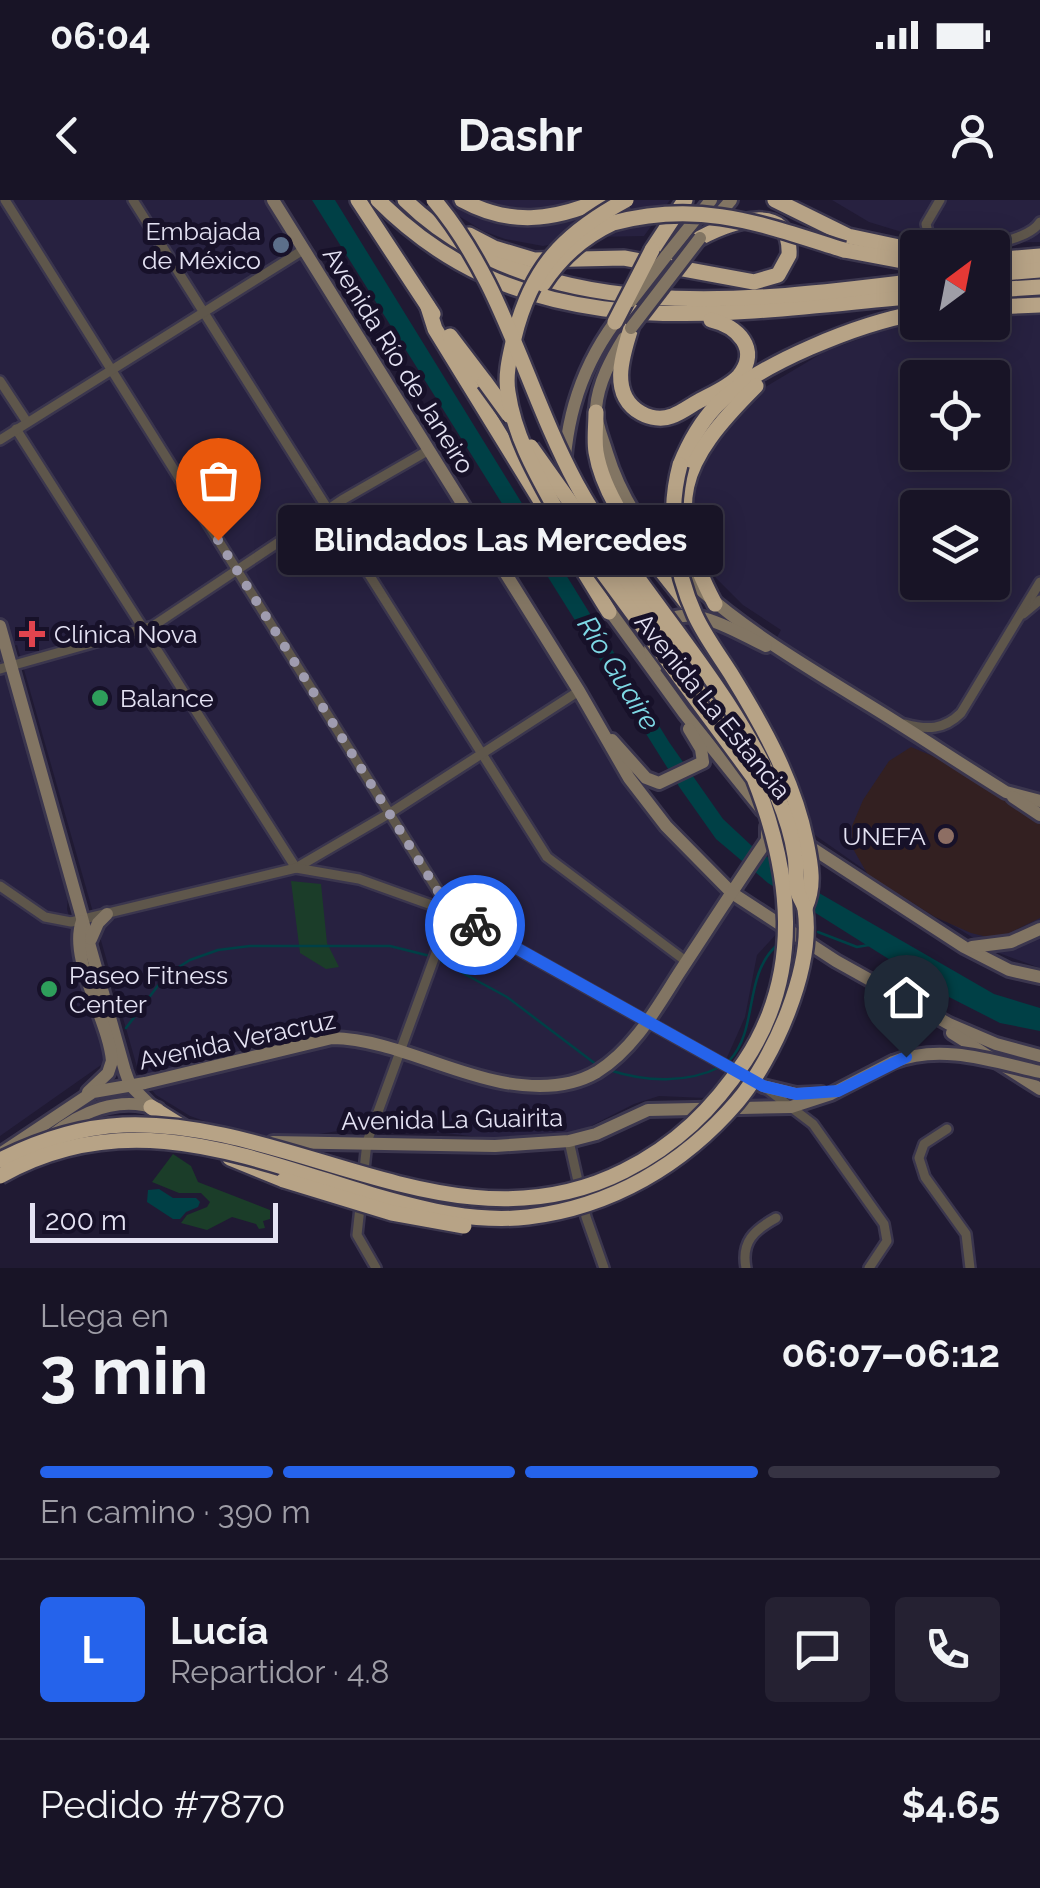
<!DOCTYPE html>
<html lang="es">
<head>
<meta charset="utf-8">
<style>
  body { margin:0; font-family:Raleway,sans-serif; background:#252132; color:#f1f3f6; height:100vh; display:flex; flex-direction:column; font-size:38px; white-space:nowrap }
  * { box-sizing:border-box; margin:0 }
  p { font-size:32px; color:#9f9ea7 }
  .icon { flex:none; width:55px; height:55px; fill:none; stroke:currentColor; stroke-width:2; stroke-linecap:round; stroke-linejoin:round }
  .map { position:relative; height:1068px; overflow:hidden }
  .details { display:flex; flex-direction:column; background:#181426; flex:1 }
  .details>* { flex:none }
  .needle { width:65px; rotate:32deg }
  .controls { position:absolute; left:900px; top:30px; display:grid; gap:20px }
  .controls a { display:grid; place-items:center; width:110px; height:110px; border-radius:10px; background:#181426; box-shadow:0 5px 25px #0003,0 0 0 2px #363343; font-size:50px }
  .scale { position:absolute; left:30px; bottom:25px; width:248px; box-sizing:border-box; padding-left:10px; border:5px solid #e4e2f3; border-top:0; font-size:28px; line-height:35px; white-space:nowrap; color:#e4e2f3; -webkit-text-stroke:8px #171129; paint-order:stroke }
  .pin { position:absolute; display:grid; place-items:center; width:85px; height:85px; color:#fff; margin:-102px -42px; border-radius:50% 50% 50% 0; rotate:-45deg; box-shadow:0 0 10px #0007 }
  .pin .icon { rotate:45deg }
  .courier { position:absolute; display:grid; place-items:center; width:100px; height:100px; margin:-50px; border:8px solid #2563eb; border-radius:50%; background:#fff; color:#222; box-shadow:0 2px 12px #0007 }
  .bubble { position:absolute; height:70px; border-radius:10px; background:#181426; box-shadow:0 5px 25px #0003,0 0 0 2px #363343; font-size:32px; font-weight:700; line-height:70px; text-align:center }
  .head em { font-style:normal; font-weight:700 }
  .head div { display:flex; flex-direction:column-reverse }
  .head { display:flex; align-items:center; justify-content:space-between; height:170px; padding:0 40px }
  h1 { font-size:65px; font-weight:700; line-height:75px }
  .bar { display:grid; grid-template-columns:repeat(4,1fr); gap:15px 10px; align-content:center; height:120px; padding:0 40px }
  .bar i { height:12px; border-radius:8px; background:#363343 }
  .bar .active { background:#2563eb }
  .bar p { grid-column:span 4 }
  .line { display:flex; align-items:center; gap:25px; padding:0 40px; border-top:2px solid #363343 }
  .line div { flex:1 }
  .round { display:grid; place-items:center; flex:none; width:105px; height:105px; border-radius:10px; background:#252132 }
  .status { display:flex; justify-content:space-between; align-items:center; height:70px; padding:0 50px; background:#181426; direction:ltr }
  .status svg { height:28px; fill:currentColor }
  header { display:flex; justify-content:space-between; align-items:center; height:130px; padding:0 40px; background:#181426; font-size:45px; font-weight:700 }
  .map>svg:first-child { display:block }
  .built { fill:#272140; fill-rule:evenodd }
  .education { fill:#332021 }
  .green { fill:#1b3d29 }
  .water { fill:#004046 }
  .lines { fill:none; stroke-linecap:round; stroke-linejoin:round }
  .stream { stroke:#004046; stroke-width:2.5 }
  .street-casing { stroke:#3b364e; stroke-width:14 }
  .secondary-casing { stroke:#3b364e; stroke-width:18 }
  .highway-casing { stroke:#3b364e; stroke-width:20 }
  .street { stroke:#5e564b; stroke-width:9 }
  .secondary { stroke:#827563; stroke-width:12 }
  .highway { stroke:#b7a386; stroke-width:15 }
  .secondary-bridge-casing { stroke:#3b364e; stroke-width:18; stroke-linecap:butt }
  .highway-bridge-casing { stroke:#3b364e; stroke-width:20; stroke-linecap:butt }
  .secondary-bridge { stroke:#827563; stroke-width:12 }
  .highway-bridge { stroke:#b7a386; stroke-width:15 }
  .done { stroke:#9f9cb0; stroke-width:10; stroke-dasharray:0 18 }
  .route { stroke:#2563eb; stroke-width:12 }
  .service-dot { fill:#5c6f8a; stroke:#171129; stroke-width:4 }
  .health-dot { fill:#e0444e; stroke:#171129; stroke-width:4 }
  .leisure-dot { fill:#2e9e5b; stroke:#171129; stroke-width:4 }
  .education-dot { fill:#8d6e63; stroke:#171129; stroke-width:4 }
  .labels { text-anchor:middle; stroke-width:10; stroke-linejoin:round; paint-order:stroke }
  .poi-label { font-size:25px; fill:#e4e2f3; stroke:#171129; text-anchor:start }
  .street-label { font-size:25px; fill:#e4e2f3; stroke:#171129 }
  .water-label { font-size:28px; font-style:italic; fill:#7ed9e5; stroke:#171129 }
</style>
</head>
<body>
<div class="status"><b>06:04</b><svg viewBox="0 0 49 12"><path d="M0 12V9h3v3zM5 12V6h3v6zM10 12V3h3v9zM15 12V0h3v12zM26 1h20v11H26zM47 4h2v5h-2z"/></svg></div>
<header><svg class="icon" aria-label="back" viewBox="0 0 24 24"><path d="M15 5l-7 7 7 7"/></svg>Dashr<svg class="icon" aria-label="person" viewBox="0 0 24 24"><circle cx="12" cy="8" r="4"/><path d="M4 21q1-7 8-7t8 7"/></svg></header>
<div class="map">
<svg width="1040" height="1068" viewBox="0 0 1040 1068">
  <rect width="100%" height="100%" fill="#201a33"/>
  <g class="built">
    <polygon points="0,0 270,0 632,592 682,649 782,728 757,755 745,817 725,862 776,892 777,901 659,896 634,904 579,932 558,935 487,938 377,925 306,936 274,937 230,930 190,916 156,895 139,874 17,445 0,449"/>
    <polygon points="433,0 670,0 644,36 594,37 543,46 505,39 483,31"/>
    <polygon points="832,0 1040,0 1040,42 981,43 928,40 869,22"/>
    <path d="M1040,114V768L996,752L866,671L812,633L680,425L698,419L772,446L781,430L743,405L716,378L706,362L694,325V296L699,268L712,242L757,192L824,152L897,125L917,121L992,122L993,117ZM918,178H992V252H918ZM918,308H992V382H918Z"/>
    <polygon points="0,470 8,473 33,555 68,696 67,709 106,857 101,865 0,936"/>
  </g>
  <polygon class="education" points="911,547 952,564 1040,621 1040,718 1005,735 987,737 971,733 935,717 868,675 852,647 852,626 863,600 889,561"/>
  <g class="green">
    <polygon points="291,681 321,684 327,743 339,767 326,769 300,753"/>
    <polygon points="173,954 191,966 198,982 270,1010 270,1019 263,1021 265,1028 259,1029 256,1024 232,1017 207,1030 181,1023 187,1015 207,1007 210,1002 201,993 179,993 152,982"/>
  </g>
  <g class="water">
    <polygon points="312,0 335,0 669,542 723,619 753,647 819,693 994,794 1040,808 1040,831 1000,823 949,797 768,683 716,639 680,588"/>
    <polygon points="159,989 173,998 196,998 200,1002 198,1007 186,1012 180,1019 173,1019 147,1002 148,990"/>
  </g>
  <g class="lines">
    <g class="stream">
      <polyline points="818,732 857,747 869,745"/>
      <polyline points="437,759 507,797 597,865"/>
      <polyline points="126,828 166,775 190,760 218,750 250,746 390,746 430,756"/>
      <path d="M729,861C759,829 743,777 776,746"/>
      <path d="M609,870C646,882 687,884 722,866"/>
    </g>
    <g class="street-casing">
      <g id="street">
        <polyline points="5,0 450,710"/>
        <polyline points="133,0 547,657 687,762"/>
        <path d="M940,0L926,24C928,31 927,33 933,38C954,53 1027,44 1040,22"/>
        <polyline points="0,181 27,222"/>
        <polyline points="16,229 296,668"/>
        <polyline points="0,240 303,50"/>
        <polyline points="1023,414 1040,400"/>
        <polyline points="0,469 153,426 342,300 429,250"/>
        <path d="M905,524C927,530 944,530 961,513L1040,382"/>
        <polyline points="296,668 390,613 579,491"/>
        <polyline points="0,686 45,717 71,722 296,668 359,679 451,712 741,874"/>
        <polyline points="767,889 813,924 884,1024 887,1041 869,1068"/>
        <polyline points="947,929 924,944 919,958 925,977 966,1034 970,1068"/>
        <polyline points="569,941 586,1017 604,1068"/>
        <polyline points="376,1068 357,1035 367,942 451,712"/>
        <path d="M746,1068C741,1042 754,1030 776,1018"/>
      </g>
    </g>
    <g class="secondary-casing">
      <g id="secondary">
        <polyline points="273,0 579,491 629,578 666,626 732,693 836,761 949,824 996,844 1040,856"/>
        <polyline points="714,20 731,0"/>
        <polyline points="666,56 711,0"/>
        <path d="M624,138C611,159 598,183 596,208C595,222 603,239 607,253C644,374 763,439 864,502C912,531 959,563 1006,592L1040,601"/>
        <path d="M563,296C563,231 576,175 615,122"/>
        <polyline points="607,407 684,513 762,610 801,641 964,747 1009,770 1040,777"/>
        <polyline points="0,426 125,871 130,885 151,906"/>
        <path d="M656,466C649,454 648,441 657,429C684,396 737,433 766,446"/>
        <polyline points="612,540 646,578 659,583 703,562 701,549 689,529"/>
        <polyline points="1013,597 1040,615"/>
        <path d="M82,721C68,759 109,821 112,861L108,873L88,892"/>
        <polyline points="91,739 98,723 107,714"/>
        <polyline points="972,747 1011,742 1040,729"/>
        <polyline points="952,833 1040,889"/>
        <polyline points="763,886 796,894 821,893"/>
        <path d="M51,936C81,912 119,895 158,909"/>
        <polyline points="273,942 495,946 569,941 596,934 648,910 791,907 831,894 893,862"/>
        <path d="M0,954L93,892L145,883L332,838C389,839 444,871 501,882C532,888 568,889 597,872C634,849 656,809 679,773C708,729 737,684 767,640V627"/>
      </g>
    </g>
    <g class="highway-casing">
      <g id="highway">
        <polyline points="358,0 433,114"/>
        <path d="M378,0C530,153 725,113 918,96"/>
        <path d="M405,0C537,129 751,102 918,81"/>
        <path d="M462,0C509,26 553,21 601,0"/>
        <polyline points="775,0 848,36 918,51"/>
        <path d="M469,35L494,48L534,60L624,58L754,82L778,75L789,55C792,0 730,22 700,38"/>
        <polyline points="652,50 685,0"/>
        <polyline points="844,50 918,64"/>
        <polyline points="992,60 1040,56"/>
        <polyline points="992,74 1040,70"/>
        <polyline points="992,90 1040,87"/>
        <polyline points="428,107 435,129 609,412"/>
        <polyline points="992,107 1040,105"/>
        <path d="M631,128C622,156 609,195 641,213C650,218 662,220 672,216C681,213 690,206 699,201C712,194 729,187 739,176C761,149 737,126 711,120"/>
        <polyline points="450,136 485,182"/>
        <path d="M596,212C596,225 594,239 596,252C605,307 656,363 689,406"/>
        <path d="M680,265C689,243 700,223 716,206C756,164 860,123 918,113"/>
        <path d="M715,404C662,303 679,263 756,186"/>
        <polyline points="677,453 738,542 748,562"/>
        <polyline points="151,907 186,929"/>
        <polyline points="230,958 284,980"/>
      </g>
    </g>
    <use href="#street" class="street"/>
    <use href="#secondary" class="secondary"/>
    <use href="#highway" class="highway"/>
    <g class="secondary-bridge-casing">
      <g id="secondary-bridge">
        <polyline points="631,101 666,56"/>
        <polyline points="631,128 700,38"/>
        <path d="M893,862C941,843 992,861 1040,872"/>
      </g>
    </g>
    <g class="highway-bridge-casing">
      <g id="highway-bridge">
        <path d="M543,84C560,58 585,36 613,23C701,0 761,24 844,50"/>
        <polyline points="615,122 652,50"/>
        <polyline points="485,182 509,215"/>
        <polyline points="531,247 677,453"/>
        <path d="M680,265C667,313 674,369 695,415C704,435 719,455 731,474C763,526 794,581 806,641C811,665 815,686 805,708"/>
        <path d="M0,960C38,941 80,927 123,925C293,918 456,1056 624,971C676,945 713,909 745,861C804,772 791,672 754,578L554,306C534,270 514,234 508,192C505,174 510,156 514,138C531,68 563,34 626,0"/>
        <path d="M0,976C128,903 249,958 376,996C425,1010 476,1023 528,1017C611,1007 683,965 737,902C774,858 814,768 805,709C804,704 799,697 798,692C795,680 797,667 795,656C792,635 785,614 777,595C729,480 635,391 576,283C526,190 503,81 434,0"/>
        <polyline points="284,980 392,1013 464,1026"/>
      </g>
    </g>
    <use href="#secondary-bridge" class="secondary-bridge"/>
    <use href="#highway-bridge" class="highway-bridge"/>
  </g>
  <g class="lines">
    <polyline class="done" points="218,340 451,712 475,725"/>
    <polyline class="route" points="475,725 763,886 796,894 838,891 906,857"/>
  </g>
  <circle class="service-dot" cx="281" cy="45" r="10"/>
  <path class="health-dot" d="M27 419h10v10h10v10h-10v10h-10v-10h-10v-10h10z"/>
  <g class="leisure-dot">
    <circle cx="100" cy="498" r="10"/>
    <circle cx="49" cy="789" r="10"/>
  </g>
  <circle class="education-dot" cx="946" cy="636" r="10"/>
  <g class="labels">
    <g class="poi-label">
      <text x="261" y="40" text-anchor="end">Embajada<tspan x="261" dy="29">de México</tspan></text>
      <text x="54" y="443">Clínica Nova</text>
      <text x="120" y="507">Balance</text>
      <text x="926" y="645" text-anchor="end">UNEFA</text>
      <text x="69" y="784">Paseo Fitness<tspan x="69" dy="29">Center</tspan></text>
    </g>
    <g class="street-label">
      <text transform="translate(399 160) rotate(58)" y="9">Avenida Río de Janeiro</text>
      <text transform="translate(713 506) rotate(51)" y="9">Avenida La Estancia</text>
      <text transform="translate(237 840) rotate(-12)" y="9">Avenida Veracruz</text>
      <text transform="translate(452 919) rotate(-1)" y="9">Avenida La Guairita</text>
    </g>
    <g class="water-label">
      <text transform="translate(619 473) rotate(58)" y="10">Río Guaire</text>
    </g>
  </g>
</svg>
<div class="controls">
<a><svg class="needle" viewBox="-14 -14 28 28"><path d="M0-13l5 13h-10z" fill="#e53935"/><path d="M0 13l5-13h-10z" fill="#9f9ea7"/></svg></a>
<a><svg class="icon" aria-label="locate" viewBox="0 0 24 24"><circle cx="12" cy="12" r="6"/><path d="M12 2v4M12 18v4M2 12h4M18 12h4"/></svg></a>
<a><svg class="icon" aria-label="layers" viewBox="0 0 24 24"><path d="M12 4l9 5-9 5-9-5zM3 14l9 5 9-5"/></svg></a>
</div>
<div class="scale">200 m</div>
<div class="pin" style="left:218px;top:340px;background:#ea580c"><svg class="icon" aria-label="bag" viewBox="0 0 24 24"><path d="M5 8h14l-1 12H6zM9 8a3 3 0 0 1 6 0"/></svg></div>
<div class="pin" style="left:906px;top:857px;background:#1f2937"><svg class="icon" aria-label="home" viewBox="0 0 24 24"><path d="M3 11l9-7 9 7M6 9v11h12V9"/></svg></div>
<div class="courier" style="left:475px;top:725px"><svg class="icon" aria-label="bike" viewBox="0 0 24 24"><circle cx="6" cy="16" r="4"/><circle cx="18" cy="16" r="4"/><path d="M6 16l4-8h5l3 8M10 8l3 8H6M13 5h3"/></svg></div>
<div class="bubble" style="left:278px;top:305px;width:445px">Blindados Las Mercedes</div>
</div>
<section class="details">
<div class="head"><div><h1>3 min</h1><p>Llega en</p></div><em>06:07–06:12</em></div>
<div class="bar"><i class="active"></i><i class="active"></i><i class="active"></i><i></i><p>En camino · 390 m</p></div>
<div class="line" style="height:180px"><b class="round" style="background:#2563eb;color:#fff">L</b><div><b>Lucía</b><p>Repartidor · 4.8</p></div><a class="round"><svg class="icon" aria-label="chat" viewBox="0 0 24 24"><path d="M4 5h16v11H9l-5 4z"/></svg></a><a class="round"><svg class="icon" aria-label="phone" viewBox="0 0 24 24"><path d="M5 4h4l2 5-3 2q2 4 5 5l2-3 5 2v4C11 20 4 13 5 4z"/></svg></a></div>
<div class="line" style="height:130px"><div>Pedido #7870</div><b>$4.65</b></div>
</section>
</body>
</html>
